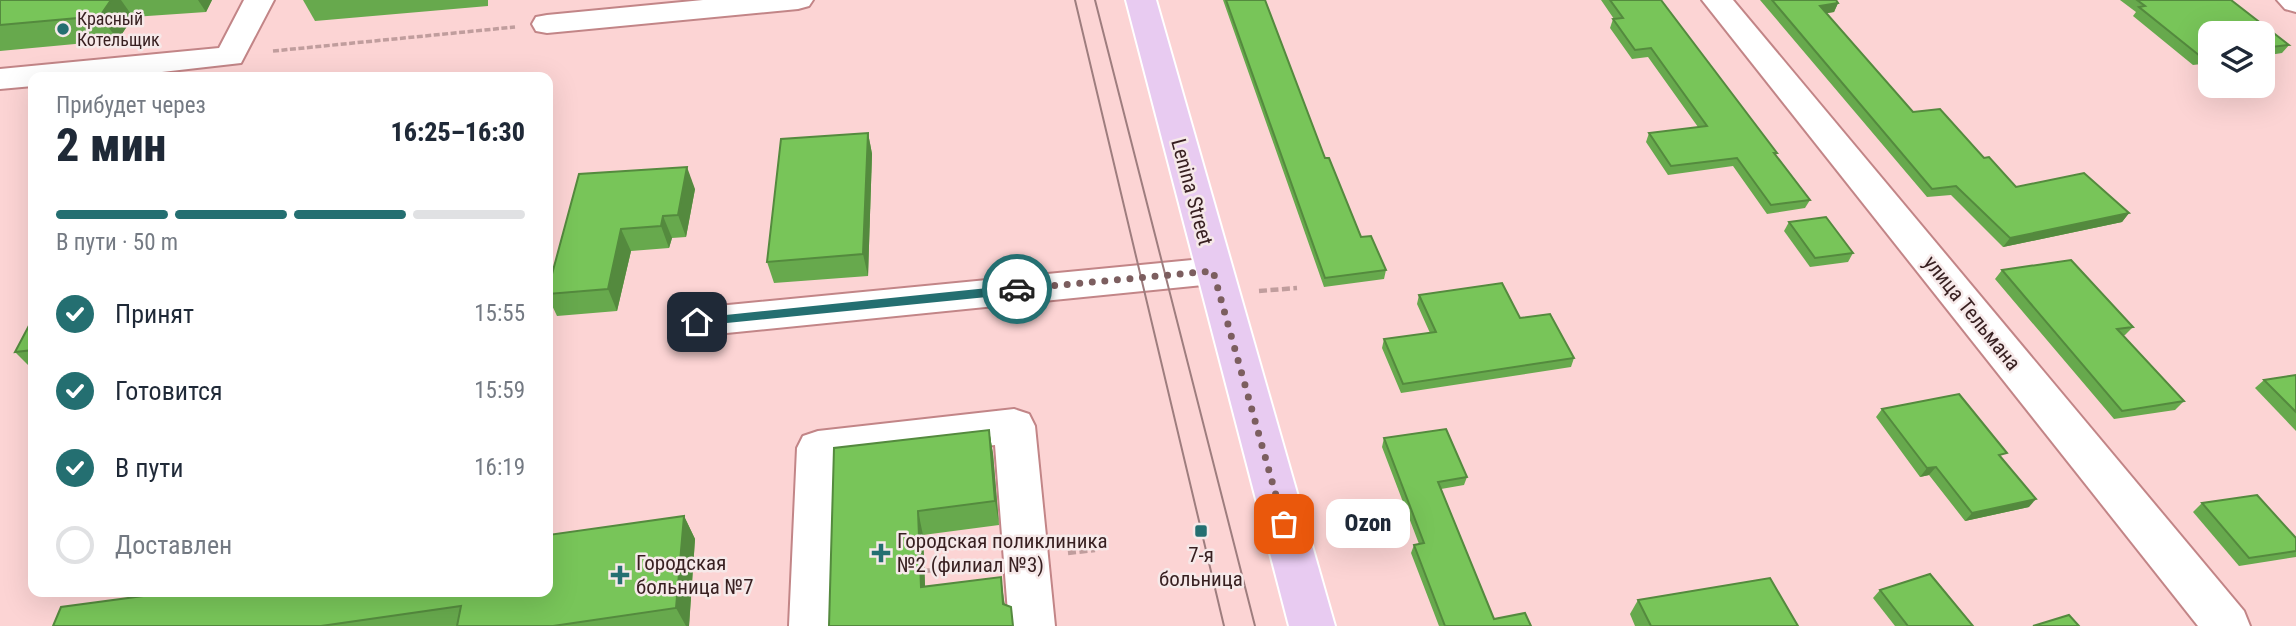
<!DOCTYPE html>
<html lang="ru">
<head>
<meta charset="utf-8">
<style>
  body { margin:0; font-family:"Roboto Condensed",sans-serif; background:#f2f2f3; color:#1f2937; height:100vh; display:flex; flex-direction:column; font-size:26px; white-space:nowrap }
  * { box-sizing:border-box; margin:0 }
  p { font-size:23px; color:#747a83 }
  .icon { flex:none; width:38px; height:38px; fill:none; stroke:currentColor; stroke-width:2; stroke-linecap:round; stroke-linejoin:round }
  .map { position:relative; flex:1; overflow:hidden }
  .details { position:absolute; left:28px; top:72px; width:525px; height:525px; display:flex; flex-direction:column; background:#fff; border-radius:14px; box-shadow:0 7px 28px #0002 }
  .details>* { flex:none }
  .controls { position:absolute; left:2198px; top:21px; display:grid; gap:14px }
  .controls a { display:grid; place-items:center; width:77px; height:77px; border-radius:14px; background:#fff; box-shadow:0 7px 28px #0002; font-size:35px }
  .pin { position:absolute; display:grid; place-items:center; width:60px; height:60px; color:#fff; margin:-30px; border-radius:14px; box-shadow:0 4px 10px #0006 }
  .courier { position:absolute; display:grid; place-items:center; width:70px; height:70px; margin:-35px; border:5px solid #246f71; border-radius:50%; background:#fff; color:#222; box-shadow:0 2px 9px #0007 }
  .bubble { position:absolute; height:49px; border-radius:14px; background:#fff; box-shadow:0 7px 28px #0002; font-size:23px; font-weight:800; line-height:49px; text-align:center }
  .headline em { font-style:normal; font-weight:800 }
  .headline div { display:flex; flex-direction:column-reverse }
  .headline { display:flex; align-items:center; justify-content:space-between; height:119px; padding:0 28px }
  h1 { font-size:46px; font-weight:800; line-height:52px }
  .bar { display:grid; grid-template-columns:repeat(4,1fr); gap:10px 7px; align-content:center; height:84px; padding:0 28px }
  .bar i { height:9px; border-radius:5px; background:#e0e1e3 }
  .bar .selected { background:#246f71 }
  .bar p { grid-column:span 4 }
  ol { padding:0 28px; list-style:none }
  li { display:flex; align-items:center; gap:21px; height:77px }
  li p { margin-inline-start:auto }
  li .icon { padding:7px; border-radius:50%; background:#246f71; color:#fff; stroke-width:4 }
  li:last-child { color:#747a83 }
  li i { width:38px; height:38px; border:4px solid #e0e1e3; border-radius:50% }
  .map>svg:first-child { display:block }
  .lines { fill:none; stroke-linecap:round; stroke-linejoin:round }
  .minor-casing { stroke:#c28587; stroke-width:4 }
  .major-casing { stroke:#fff; stroke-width:4 }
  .path-far1 { stroke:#c09d9d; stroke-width:3.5; stroke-dasharray:6 2.5; stroke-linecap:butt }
  .path { stroke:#c09d9d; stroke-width:4.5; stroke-dasharray:8 3.5; stroke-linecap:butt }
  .minor { fill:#fff; fill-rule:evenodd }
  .major { fill:#e8cbf1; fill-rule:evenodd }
  .tram { stroke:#9e7d7e; stroke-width:2 }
  .wall { fill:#67a94d }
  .shaded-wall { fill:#548a3e }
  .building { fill:#78c559; stroke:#548a3e; stroke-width:2 }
  .route { fill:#246f71 }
  .done { stroke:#7c5e5f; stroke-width:7; stroke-dasharray:0 12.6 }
  .poi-dot { fill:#246f71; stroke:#f6e9e9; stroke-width:2.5 }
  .labels { text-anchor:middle; stroke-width:5; stroke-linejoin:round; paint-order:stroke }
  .far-poi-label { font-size:18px; fill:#371f20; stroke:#f6e9e9; text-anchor:start }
  .street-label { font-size:21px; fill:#371f20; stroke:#f6e9e9 }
  .poi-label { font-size:21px; fill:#371f20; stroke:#f6e9e9; text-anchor:start }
</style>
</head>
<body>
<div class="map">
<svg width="2296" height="626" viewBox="0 0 2296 626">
  <rect width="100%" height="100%" fill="#fcd4d4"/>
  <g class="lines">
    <g class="minor-casing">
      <g id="minor">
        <polygon points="244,0 274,0 241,63 118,77 33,77 33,86 0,89 0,69 219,48"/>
        <polygon points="703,0 813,0 809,6 798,9 547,33 536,31 532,24 536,17 547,15"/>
        <polygon points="1702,0 1733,0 2244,611 2250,626 2198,626"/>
        <polygon points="2277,0 2296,0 2296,12 2285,9"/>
        <polygon points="1213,258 1226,261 1232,271 1226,281 1213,284 697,336 683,332 678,322 683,312 697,308"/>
        <polygon points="1014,409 1029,414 1035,426 1055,626 1009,626 995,445 839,463 835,626 789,626 797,448 803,436 818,431"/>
      </g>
    </g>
    <g class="major-casing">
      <polygon id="major" points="1126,0 1156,0 1335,626 1289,626"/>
    </g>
    <polyline class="path-far1" points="273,51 515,27"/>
    <g class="path">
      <polyline points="1259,291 1297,288"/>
      <polyline points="1068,553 1095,550"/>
      <polyline points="925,571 983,563"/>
    </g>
    <use href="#minor" class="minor"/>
    <use href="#major" class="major"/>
    <g class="tram">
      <polyline points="1075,0 1224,626"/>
      <polyline points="1095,0 1255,626"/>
    </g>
  </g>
  <g class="wall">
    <polygon points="0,0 212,0 206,12 133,17 118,40 0,51"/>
    <polygon points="303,0 488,0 488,6 315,21"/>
    <polygon points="1223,0 1265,0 1325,158 1361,237 1386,270 1384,279 1324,287"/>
    <polygon points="1601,0 1661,0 1777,153 1776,155 1810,200 1805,208 1767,214 1733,166 1668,175 1646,142 1649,133 1698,127 1648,57 1632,59 1610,28 1613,19 1614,19"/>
    <polygon points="1760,0 1836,0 1838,3 1834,12 1826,13 1913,112 1984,158 2016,187 2129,213 2122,222 2003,247 1951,195 1927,197"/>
    <polygon points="2120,0 2231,0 2289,45 2282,53 2263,56 2263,33 2210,33 2210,63 2193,65 2133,16 2136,12"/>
    <polygon points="868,133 872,154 868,276 774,283 767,262"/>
    <polygon points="579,174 695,189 686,237 672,238 669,248 631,251 617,311 557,316 548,297 548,289"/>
    <polygon points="1789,222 1853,253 1848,262 1810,267 1784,231"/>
    <polygon points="2002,270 2133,327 2125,335 2123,336 2184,401 2175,410 2114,419 1995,279"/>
    <polygon points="1419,295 1520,318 1574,358 1571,367 1401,393 1382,348 1384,339 1430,333 1417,304"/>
    <polygon points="33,318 33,370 15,352"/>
    <polygon points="2296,375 2296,431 2255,388 2264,380"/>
    <polygon points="1882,409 2002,459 2029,507 1965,521 1929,475 1920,477 1876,417"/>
    <polygon points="989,430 993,454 999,525 923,535 925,587 1004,600 1005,605 829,626 834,448"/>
    <polygon points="1384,438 1467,477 1464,485 1441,489 1494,619 1531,626 1439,626 1411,553 1414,545 1419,544 1382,447"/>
    <polygon points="2202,503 2296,538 2296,557 2239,566 2193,512"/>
    <polygon points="684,516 695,539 689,626 53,626 548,592"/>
    <polygon points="1880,590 1973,626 1895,626 1873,598"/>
    <polygon points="1638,600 1798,626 1635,626 1630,614"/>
  </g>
  <g class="shaded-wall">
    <polygon points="111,0 121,0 133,17 118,40 100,16"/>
    <polygon points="198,0 212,0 206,12"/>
    <polygon points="1838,3 1834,12 1816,15 1820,6"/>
    <polygon points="868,133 872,154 868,276 863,254"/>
    <polygon points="687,167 695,189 686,237 678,215"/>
    <polygon points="2129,213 2122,222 2003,247 2010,238"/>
    <polygon points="663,216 672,238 669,248 661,226"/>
    <polygon points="621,229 631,251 617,311 608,289"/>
    <polygon points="989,430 993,454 999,525 995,501"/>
    <polygon points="1936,467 1929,475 1920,477 1927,468"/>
    <polygon points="2036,499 2029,507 1965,521 1972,513"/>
    <polygon points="918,511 923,535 926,610 921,587"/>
    <polygon points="684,516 695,539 689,626 686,626 676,608"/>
    <polygon points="1001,577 1004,600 1006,626 1003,604"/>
  </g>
  <g class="building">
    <polygon points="0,0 111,0 100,16 0,25"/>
    <polygon points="1226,0 1265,0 1325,158 1329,158 1361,237 1371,236 1386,270 1325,278"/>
    <polygon points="1610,0 1661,0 1777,153 1774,153 1810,200 1771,205 1737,158 1671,166 1649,133 1707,126 1651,48 1635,50 1613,19 1623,18"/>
    <polygon points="1772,0 1836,0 1838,3 1820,6 1913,112 1940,109 1984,158 1989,157 2016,187 2084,173 2129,213 2010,238 1956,186 1932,189"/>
    <polygon points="2137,0 2231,0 2289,45 2263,48 2263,33 2210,33 2210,55 2200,56 2139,7 2145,6"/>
    <polygon points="868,133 863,254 767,262 781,139"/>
    <polygon points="687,167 678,215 663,216 661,226 621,229 608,289 548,294 548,289 579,174"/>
    <polygon points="1826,217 1853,253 1815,258 1789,222"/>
    <polygon points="2071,260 2133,327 2117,329 2184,401 2122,411 2002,270"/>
    <polygon points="1502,283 1520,318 1550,314 1574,358 1403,384 1384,339 1436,332 1419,295"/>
    <polygon points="33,318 33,350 15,352"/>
    <polygon points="2296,375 2296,412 2264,380"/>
    <polygon points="1959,394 2007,453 1999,455 2036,499 1972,513 1936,467 1927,468 1882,409"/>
    <polygon points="1446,429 1467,477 1438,482 1494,619 1525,613 1531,626 1445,626 1414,545 1424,543 1384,438"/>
    <polygon points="989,430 995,501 918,511 921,587 1001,577 1003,604 1011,607 1013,626 829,626 834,448"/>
    <polygon points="2257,495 2296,538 2296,551 2249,558 2202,503"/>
    <polygon points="684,516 676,608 553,626 457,626 461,606 321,626 53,626 61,607 173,592 548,592 548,535"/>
    <polygon points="1930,574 1973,626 1908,626 1880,590"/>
    <polygon points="1770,578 1798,626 1651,626 1638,600"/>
    <polygon points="2069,615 2079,626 2033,626"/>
  </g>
  <polygon class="route" points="1017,285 1022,289 1017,294 697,326 692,322 697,318"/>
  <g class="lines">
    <polyline class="done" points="1017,289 1213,271 1284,524"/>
  </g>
  <g class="poi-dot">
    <circle cx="63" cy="29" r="7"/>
    <rect x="1194" y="524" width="14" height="14" rx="3.5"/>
    <path d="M877.5 542.5h7v7h7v7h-7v7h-7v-7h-7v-7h7z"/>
    <path d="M616.5 564.5h7v7h7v7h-7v7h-7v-7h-7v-7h7z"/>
  </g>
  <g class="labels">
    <g class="far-poi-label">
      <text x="77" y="25">Красный<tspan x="77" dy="21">Котельщик</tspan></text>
    </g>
    <g class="street-label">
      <text transform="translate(1192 192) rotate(75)" y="7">Lenina Street</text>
      <text transform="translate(1972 313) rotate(51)" y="7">улица Тельмана</text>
    </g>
    <g class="poi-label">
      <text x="897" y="548">Городская поликлиника<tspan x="897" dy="24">№2 (филиал №3)</tspan></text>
      <text x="1201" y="562" text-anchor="middle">7-я<tspan x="1201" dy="24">больница</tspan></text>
      <text x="636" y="570">Городская<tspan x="636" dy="24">больница №7</tspan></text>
    </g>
  </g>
</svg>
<div class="controls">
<a><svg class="icon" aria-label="layers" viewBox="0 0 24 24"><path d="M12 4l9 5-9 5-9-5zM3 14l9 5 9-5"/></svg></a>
</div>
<div class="pin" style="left:1284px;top:524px;background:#ea580c"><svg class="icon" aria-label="bag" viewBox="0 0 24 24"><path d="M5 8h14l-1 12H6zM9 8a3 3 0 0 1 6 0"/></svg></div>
<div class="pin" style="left:697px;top:322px;background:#1f2937"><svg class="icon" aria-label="home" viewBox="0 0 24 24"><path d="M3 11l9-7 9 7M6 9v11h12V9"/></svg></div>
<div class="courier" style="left:1017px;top:289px"><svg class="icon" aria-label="car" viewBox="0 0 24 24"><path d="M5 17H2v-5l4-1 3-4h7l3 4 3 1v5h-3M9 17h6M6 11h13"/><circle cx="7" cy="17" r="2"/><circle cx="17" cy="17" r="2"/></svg></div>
<div class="bubble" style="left:1326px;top:499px;width:84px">Ozon</div>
<section class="details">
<div class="headline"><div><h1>2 мин</h1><p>Прибудет через</p></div><em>16:25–16:30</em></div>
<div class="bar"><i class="selected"></i><i class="selected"></i><i class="selected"></i><i></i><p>В пути · 50 m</p></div>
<ol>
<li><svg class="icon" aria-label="check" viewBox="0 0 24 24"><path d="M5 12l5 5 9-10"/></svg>Принят<p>15:55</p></li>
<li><svg class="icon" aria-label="check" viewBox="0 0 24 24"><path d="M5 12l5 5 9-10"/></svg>Готовится<p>15:59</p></li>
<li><svg class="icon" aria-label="check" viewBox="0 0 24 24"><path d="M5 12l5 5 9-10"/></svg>В пути<p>16:19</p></li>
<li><i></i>Доставлен</li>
</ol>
</section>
</div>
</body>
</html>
